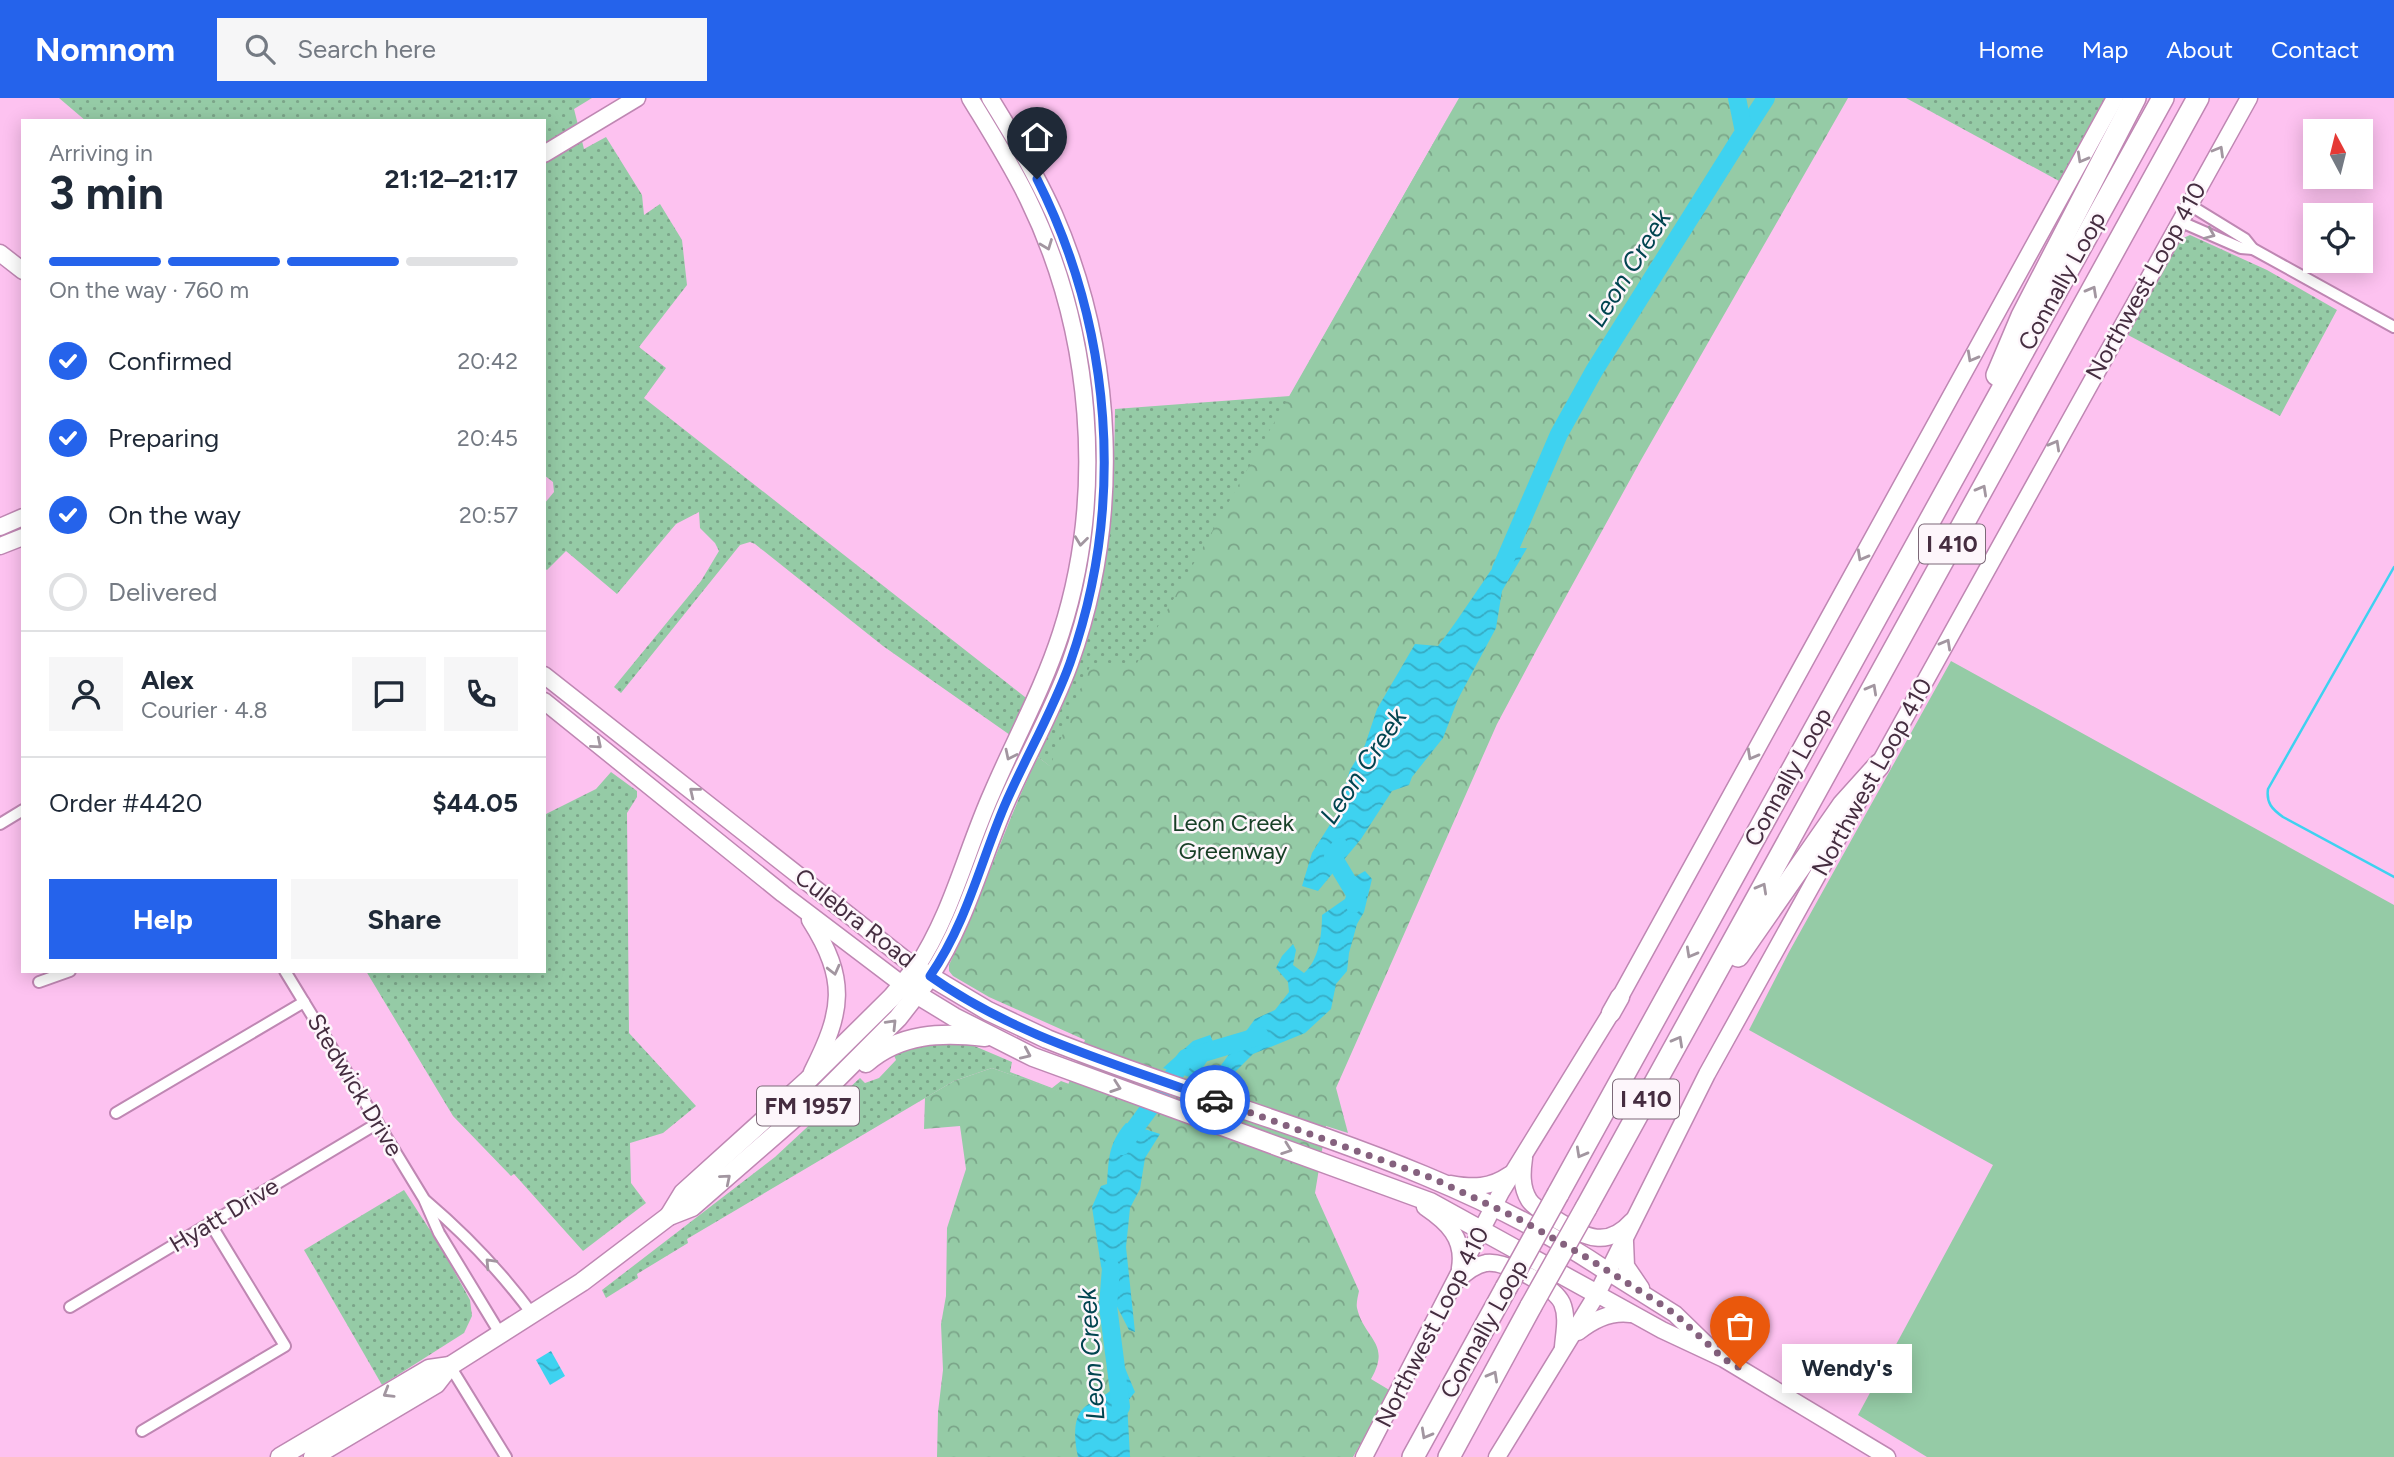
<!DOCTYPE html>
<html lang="en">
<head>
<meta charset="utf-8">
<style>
  body { margin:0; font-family:Figtree,sans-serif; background:#f6f6f7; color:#1f2937; height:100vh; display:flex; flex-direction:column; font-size:26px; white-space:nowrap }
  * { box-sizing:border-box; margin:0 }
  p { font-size:23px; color:#747a83 }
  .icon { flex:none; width:38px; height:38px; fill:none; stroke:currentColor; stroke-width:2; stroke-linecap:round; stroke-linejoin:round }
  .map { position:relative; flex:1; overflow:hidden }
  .details { position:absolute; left:21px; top:21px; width:525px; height:854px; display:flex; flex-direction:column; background:#fff; border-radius:0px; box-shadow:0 4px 18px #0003 }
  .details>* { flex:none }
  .needle { width:46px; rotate:353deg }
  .fabs { position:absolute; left:2303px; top:21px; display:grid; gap:14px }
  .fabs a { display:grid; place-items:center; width:70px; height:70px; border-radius:0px; background:#fff; box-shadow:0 4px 18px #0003; font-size:35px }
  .pin { position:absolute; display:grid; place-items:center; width:60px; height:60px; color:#fff; margin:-72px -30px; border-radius:50% 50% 50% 0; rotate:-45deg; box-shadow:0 0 7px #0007 }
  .pin .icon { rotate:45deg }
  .courier { position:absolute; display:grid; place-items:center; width:70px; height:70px; margin:-35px; border:5px solid #2563eb; border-radius:50%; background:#fff; color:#222; box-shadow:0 2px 9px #0007 }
  .bubble { position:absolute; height:49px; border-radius:0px; background:#fff; box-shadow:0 4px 18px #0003; font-size:23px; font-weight:700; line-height:49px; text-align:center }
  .head em { font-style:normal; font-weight:700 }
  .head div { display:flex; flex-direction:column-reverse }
  .head { display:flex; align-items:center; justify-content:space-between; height:119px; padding:0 28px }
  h1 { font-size:46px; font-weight:700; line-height:52px }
  .bar { display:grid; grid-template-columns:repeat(4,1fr); gap:10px 7px; align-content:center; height:84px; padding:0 28px }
  .bar i { height:9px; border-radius:5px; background:#e0e1e3 }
  .bar .active { background:#2563eb }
  .bar p { grid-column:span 4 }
  .line { display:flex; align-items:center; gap:18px; padding:0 28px; border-top:2px solid #e0e1e3 }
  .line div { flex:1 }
  .round { display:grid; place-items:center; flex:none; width:74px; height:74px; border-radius:0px; background:#f6f6f7 }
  ol { padding:0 28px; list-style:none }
  li { display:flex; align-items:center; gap:21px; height:77px }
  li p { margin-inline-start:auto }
  li .icon { padding:7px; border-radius:50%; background:#2563eb; color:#fff; stroke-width:4 }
  li:last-child { color:#747a83 }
  li i { width:38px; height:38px; border:4px solid #e0e1e3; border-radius:50% }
  .cta { display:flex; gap:14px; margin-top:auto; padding:14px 28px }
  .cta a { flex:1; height:80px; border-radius:0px; background:#2563eb; color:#fff; font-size:28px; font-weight:700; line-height:80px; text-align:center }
  .cta a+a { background:#f6f6f7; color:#1f2937 }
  header { display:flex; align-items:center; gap:42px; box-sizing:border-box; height:98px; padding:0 35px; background:#2563eb; color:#fff }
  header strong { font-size:33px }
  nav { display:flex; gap:38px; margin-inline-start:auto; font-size:24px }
  .search { width:490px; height:63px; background:#f6f6f7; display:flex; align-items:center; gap:18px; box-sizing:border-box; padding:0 24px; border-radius:0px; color:#747a83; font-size:26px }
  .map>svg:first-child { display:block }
  .grass { fill:url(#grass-dots) }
  .forest { fill:url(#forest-crowns) }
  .garden { fill:#95cba6 }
  .water { fill:url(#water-waves) }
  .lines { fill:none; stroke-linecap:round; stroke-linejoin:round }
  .stream { stroke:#3ed2f0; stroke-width:2.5 }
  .river { stroke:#3ed2f0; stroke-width:18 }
  .street-casing { stroke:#bf87b3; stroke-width:14 }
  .secondary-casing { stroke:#bf87b3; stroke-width:19 }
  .primary-casing { stroke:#bf87b3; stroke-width:21 }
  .highway-casing { stroke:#bf87b3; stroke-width:24 }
  .street { stroke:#fff; stroke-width:10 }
  .secondary { stroke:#fff; stroke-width:16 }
  .primary { stroke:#fff; stroke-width:18 }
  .highway { stroke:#fff; stroke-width:21 }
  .highway-bridge-casing { stroke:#bf87b3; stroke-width:24; stroke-linecap:butt }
  .highway-bridge { stroke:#fff; stroke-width:21 }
  .oneway { stroke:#a296a0 }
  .done { stroke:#85617e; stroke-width:7; stroke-dasharray:0 12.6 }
  .route { stroke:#2563eb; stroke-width:9 }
  .labels { text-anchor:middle; stroke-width:5; stroke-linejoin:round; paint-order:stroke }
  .shield { fill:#fdf6fb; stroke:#7c6978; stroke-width:2 }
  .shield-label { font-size:23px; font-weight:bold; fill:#452d40 }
  .street-label { font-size:24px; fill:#452d40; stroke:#fdf6fb }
  .park-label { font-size:24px; fill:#173f26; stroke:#fdf6fb }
  .water-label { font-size:26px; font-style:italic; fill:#014450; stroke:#fdf6fb }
</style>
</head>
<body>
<header>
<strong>Nomnom</strong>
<div class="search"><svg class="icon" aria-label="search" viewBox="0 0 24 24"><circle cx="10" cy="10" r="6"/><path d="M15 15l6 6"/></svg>Search here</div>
<nav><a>Home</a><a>Map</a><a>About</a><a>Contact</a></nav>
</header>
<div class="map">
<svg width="2394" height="1359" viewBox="0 0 2394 1359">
  <defs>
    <pattern id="grass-dots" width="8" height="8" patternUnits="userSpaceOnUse" patternTransform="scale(1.75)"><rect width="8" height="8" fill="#95cba6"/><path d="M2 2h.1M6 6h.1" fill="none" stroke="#7ba589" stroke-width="1.8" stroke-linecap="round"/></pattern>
    <pattern id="forest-crowns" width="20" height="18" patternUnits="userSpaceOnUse" patternTransform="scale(1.75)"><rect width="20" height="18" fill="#95cba6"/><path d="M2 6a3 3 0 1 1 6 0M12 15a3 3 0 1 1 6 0" fill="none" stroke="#7ba589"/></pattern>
    <pattern id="water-waves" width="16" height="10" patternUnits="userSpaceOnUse" patternTransform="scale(1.75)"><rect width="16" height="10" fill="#3ed2f0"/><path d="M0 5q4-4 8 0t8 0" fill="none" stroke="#36abc4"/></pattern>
  </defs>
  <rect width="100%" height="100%" fill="#fdc2f0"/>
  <g class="grass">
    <path d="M59,0H592L574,11L584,51L606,39L642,97L644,117L660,106L682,142L687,187L639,249L666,270L644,300L1025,599L1056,622C1068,593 1080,565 1089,536C1111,464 1114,386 1115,311L1290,298L1459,0L1075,688L1010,637L883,548L755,446L750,444L740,447L621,595L614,589L701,483L719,453L715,445L700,430L699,414L676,426L617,496L566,453L547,472L544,470V406L554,394L553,384L544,377V23H86Z"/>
    <polygon points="1906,0 2105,0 2059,83"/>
    <polygon points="2190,137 2267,172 2337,212 2280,318 2128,237 2170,156 2172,157 2176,151 2174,150 2179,142"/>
    <polygon points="611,674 637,693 637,699 627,715 629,935 696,1008 663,1035 630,1045 631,1085 646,1105 583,1153 514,1076 511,1078 453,1018 366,873 544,873 544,717 596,691"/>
    <polygon points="960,945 972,947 1012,964 1010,974 1052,990 1061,983 1124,1006 1083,1002 992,970 954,983 687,1141 688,1145 637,1176 638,1180 606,1200 602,1192 775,1059 860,980 865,985 879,980 896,962 893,955 920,946"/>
    <polygon points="404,1092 441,1149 470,1202 472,1218 464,1235 382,1287 304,1152"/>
  </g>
  <path class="forest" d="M1459,0H1848L1641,362L1537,551L1497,626L1336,990L1348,1035L1326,1028L1315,1095L1359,1193C1358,1198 1356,1205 1357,1210C1364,1241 1392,1245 1371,1281L1391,1293L1353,1359H937L938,1314L943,1272L941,1226L946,1198L947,1130L966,1071L960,1028L924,1031L925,1000L954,983L992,970L1065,995L1085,942L989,899L953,878L949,873V867C983,800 1004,727 1038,659L1050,668L1090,568L1137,565Z"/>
  <polygon class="garden" points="1951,563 2394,807 2394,1359 1927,1359 1858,1317 1993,1067 1749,932 1789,854"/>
  <g class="water">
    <path d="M1507,450H1527L1502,493L1496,530L1458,601L1443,640L1412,679L1409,687L1392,693L1361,741L1318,793L1302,788L1312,755L1336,717L1350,672L1365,647L1377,611L1415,546L1438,548C1463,516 1483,482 1507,450Z"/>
    <path d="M1365,773L1372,781L1364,814L1357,826L1349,855L1347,873L1336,886L1331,911L1305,935L1253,956L1234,975L1216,974L1255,921L1275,912L1289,894L1288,884L1276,870L1282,858L1293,846L1296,852L1293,867L1304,875C1319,862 1322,836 1322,817L1345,801L1351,781Z"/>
    <polygon points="1210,937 1216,950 1195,981 1163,970 1193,943"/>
    <path d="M1126,1025L1160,1036L1145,1060L1140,1091L1130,1110L1126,1149L1135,1234L1129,1232L1107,1189L1101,1168L1092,1109L1101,1088L1107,1086C1109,1060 1108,1046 1126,1025Z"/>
    <polygon points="551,1253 565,1278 550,1287 536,1262"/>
    <path d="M1125,1270L1135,1294L1127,1304L1130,1359H1078C1064,1286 1109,1318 1125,1270Z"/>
  </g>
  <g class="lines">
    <path class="stream" d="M2394,469L2268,691C2266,705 2272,711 2283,719L2394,779"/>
    <g class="river">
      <polyline points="1744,34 1766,0"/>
      <polyline points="1501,471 1559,336 1594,273 1744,34 1737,0"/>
      <polyline points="1340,749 1333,759 1357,799 1354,806"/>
      <polyline points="1122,1048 1186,960 1260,938"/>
      <polyline points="1111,1170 1108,1208 1121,1309"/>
    </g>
    <g class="street-casing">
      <g id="street">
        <polyline points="2188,106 2245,141 2253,151 2394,229"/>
        <polyline points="2179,123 2241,150 2253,151"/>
        <polyline points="0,726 23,712"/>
        <polyline points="285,873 424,1101 439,1135 501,1237"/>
        <polyline points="39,884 70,873"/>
        <polyline points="116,1015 304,904"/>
        <path d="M426,1103C466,1137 502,1175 533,1217"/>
        <polyline points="70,1209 378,1025"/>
        <polyline points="450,1268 506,1359"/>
        <polyline points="142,1333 285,1248 210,1125"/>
      </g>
    </g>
    <g class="secondary-casing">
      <g id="secondary">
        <polyline points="544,56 637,0"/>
        <polyline points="0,155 23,173"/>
        <polyline points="0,429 23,419"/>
        <polyline points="0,448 23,439"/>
        <path d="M544,577L916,870C952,816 966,753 992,695C1015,641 1043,591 1061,535C1106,395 1092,232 1028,101C1011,66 990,33 970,0"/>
        <polyline points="544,603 783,796 903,887"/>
        <path d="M810,822C848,882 843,913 812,974"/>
        <path d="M930,879C965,826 980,767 1004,710C1025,661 1052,615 1070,565C1122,421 1115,256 1054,116C1036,76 1013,37 990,0"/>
        <polyline points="1620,899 2115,0"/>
        <path d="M1524,1060C1522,1074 1521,1089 1529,1102C1535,1111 1546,1115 1555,1121C1583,1137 1605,1153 1632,1123"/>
        <path d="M1451,1086C1473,1090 1490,1090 1509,1077"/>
        <path d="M1425,1109C1447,1124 1465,1140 1460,1170"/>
        <polyline points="1625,1144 1626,1168 1641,1190"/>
        <polyline points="1608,1174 1675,1216 1709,1249"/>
        <path d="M1458,1182C1466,1174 1476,1167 1486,1165C1505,1162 1554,1188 1562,1205C1568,1219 1564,1235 1563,1249"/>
        <polyline points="1597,1196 1662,1232 1724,1261 1887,1359"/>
        <path d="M1578,1234C1594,1221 1611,1213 1631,1216"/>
        <polyline points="1364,1359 1501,1094 1611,915"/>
        <polyline points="1497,1359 1597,1196 1707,976 2249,0"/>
      </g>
    </g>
    <g class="primary-casing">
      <g id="primary">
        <polyline points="908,891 954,919 1033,959 1430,1104 1597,1196"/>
        <polyline points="1611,915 1620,899"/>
        <path d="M866,965C900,935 942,934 985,939"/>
        <path d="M669,1118L683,1095L808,982L892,899L916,870L988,913L1047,941C1233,1016 1440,1060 1608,1174"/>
        <polyline points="280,1359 429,1271 450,1268"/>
        <polyline points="313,1359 436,1286 450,1268 582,1184 669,1118 692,1109 823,995 898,920 930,879"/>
      </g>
    </g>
    <g class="highway-casing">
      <g id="highway">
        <polyline points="1997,277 2022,218 2135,0"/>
        <polyline points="1738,858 1843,707 1879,667"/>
        <polyline points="1558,1096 2163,0"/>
        <polyline points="1586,1110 2198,0"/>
        <polyline points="1413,1359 1506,1190"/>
        <polyline points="1449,1359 1531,1208"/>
      </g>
    </g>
    <use href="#street" class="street"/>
    <use href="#secondary" class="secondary"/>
    <use href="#primary" class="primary"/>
    <use href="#highway" class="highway"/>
    <g class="highway-bridge-casing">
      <g id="highway-bridge">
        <polyline points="1506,1190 1558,1096"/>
        <polyline points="1531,1208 1586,1110"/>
      </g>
    </g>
    <use href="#highway-bridge" class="highway-bridge"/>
  </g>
  <defs><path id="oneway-chevron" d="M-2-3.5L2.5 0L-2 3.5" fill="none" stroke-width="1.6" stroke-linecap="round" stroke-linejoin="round" transform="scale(1.75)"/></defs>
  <g class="oneway">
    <use href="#oneway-chevron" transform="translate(2219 53) rotate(-60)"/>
    <use href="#oneway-chevron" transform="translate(2082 60) rotate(119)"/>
    <use href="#oneway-chevron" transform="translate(2210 136) rotate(23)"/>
    <use href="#oneway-chevron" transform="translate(1047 147) rotate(69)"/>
    <use href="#oneway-chevron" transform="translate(2092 193) rotate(-61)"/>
    <use href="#oneway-chevron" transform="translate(1972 259) rotate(119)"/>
    <use href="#oneway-chevron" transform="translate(2055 347) rotate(-61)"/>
    <use href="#oneway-chevron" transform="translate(1982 392) rotate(-61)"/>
    <use href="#oneway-chevron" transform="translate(1081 443) rotate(97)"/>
    <use href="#oneway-chevron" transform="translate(1862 458) rotate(119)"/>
    <use href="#oneway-chevron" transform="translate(1946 546) rotate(-61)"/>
    <use href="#oneway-chevron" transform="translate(1872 591) rotate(-61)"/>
    <use href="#oneway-chevron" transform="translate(597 646) rotate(40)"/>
    <use href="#oneway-chevron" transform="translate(1010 657) rotate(116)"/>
    <use href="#oneway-chevron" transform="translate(1752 657) rotate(119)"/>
    <use href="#oneway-chevron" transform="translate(694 694) rotate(-141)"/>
    <use href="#oneway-chevron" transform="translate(1762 790) rotate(-61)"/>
    <use href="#oneway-chevron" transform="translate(1691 855) rotate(119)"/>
    <use href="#oneway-chevron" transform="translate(834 872) rotate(76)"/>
    <use href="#oneway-chevron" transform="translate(892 926) rotate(-46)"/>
    <use href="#oneway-chevron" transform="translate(1678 943) rotate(-61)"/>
    <use href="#oneway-chevron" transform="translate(1026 956) rotate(24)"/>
    <use href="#oneway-chevron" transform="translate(1116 989) rotate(19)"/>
    <use href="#oneway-chevron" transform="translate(1287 1051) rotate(20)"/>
    <use href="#oneway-chevron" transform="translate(1581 1055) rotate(119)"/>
    <use href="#oneway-chevron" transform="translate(726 1081) rotate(-40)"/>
    <use href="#oneway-chevron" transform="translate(490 1165) rotate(-133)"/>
    <use href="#oneway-chevron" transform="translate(1493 1278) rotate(-61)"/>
    <use href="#oneway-chevron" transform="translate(388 1295) rotate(149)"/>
    <use href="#oneway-chevron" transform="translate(1426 1336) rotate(119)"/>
  </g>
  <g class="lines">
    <polyline class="done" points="1215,1002 1432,1080 1519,1121 1581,1156 1656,1203 1675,1216 1724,1261 1740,1270"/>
    <path class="route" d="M1037,81C1112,230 1126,406 1070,565C1052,615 1025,660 1004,709C980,766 966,826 930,878C1016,939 1118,966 1215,1002"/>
  </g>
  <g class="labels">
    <g class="shield">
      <rect x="1919" y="426.5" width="66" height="39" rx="5"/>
      <rect x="1613" y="981.5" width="66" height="39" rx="5"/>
      <rect x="757" y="988.5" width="102" height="39" rx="5"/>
    </g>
    <g class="shield-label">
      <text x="1952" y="454">I 410</text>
      <text x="1646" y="1009">I 410</text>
      <text x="808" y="1016">FM 1957</text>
    </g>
    <g class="street-label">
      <text transform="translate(2062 183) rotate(-61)" y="8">Connally Loop</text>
      <text transform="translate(2146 183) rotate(-61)" y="8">Northwest Loop 410</text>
      <text transform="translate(1788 679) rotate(-61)" y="8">Connally Loop</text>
      <text transform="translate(1872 679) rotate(-61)" y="8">Northwest Loop 410</text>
      <text transform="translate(855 820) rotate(38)" y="8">Culebra Road</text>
      <text transform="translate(355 987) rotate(59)" y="8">Stedwick Drive</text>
      <text transform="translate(224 1117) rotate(-31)" y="8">Hyatt Drive</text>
      <text transform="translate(1432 1229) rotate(-63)" y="8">Northwest Loop 410</text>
      <text transform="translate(1484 1231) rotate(-61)" y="8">Connally Loop</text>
    </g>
    <g class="park-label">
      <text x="1233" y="733">Leon Creek<tspan x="1233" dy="28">Greenway</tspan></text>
    </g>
    <g class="water-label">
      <text transform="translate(1629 170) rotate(-58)" y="9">Leon Creek</text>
      <text transform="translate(1363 668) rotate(-56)" y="9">Leon Creek</text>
      <text transform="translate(1091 1256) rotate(-94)" y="9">Leon Creek</text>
    </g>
  </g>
</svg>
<div class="fabs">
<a><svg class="needle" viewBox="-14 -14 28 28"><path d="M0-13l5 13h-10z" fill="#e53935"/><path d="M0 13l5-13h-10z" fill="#747a83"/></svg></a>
<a><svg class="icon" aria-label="locate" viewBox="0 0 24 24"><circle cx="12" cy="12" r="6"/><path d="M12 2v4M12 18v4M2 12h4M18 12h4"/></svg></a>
</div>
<div class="pin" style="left:1740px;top:1270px;background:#ea580c"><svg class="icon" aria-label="bag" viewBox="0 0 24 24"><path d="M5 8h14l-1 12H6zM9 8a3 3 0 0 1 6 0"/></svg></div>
<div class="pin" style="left:1037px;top:81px;background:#1f2937"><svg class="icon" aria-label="home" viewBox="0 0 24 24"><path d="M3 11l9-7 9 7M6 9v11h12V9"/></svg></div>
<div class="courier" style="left:1215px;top:1002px"><svg class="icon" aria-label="car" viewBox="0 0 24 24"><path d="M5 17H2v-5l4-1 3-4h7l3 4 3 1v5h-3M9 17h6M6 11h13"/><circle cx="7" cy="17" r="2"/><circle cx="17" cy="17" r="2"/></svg></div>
<div class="bubble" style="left:1782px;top:1246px;width:130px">Wendy's</div>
<section class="details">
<div class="head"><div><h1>3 min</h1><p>Arriving in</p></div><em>21:12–21:17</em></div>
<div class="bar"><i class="active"></i><i class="active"></i><i class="active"></i><i></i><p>On the way · 760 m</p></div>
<ol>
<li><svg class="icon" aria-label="check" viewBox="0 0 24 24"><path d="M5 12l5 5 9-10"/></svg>Confirmed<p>20:42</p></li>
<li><svg class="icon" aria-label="check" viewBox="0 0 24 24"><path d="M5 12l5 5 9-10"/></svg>Preparing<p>20:45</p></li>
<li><svg class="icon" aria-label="check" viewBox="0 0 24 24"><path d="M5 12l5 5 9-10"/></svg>On the way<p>20:57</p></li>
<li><i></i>Delivered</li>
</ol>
<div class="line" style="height:126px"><a class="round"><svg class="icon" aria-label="person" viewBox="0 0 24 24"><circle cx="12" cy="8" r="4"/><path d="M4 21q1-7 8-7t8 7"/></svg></a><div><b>Alex</b><p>Courier · 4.8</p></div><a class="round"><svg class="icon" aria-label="chat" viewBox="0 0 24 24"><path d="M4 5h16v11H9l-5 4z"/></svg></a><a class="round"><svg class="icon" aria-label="phone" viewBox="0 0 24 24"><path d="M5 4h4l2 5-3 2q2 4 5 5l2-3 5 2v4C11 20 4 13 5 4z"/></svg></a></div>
<div class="line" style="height:91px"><div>Order #4420</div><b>$44.05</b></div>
<div class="cta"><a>Help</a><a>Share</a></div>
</section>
</div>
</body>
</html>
